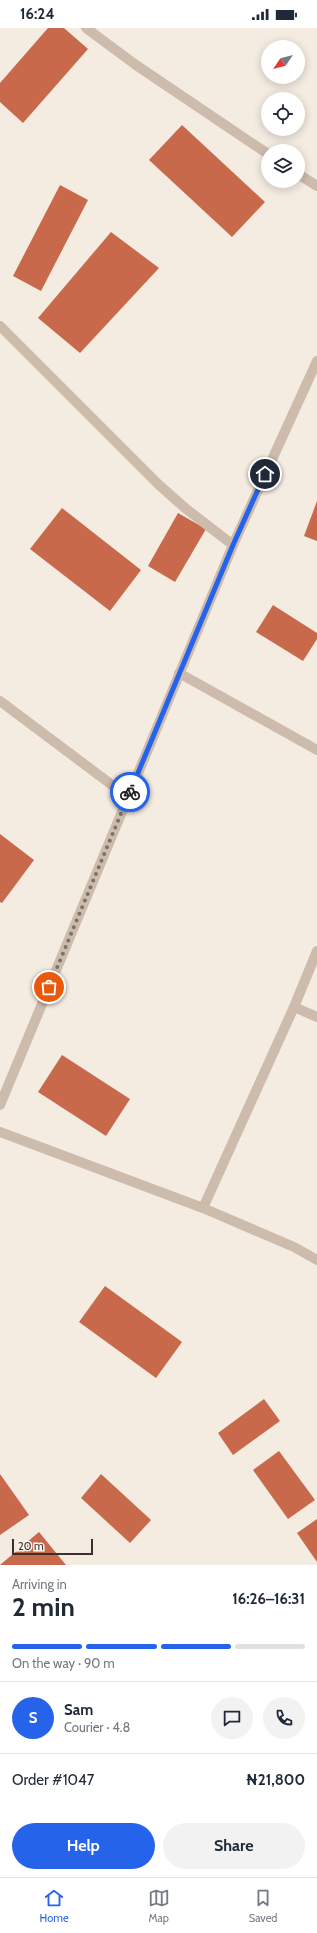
<!DOCTYPE html>
<html lang="en">
<head>
<meta charset="utf-8">
<style>
  body { margin:0; font-family:Cabin,sans-serif; background:#f2f2f3; color:#1f2937; height:100vh; display:flex; flex-direction:column; font-size:15px; white-space:nowrap }
  * { box-sizing:border-box; margin:0 }
  p { font-size:13px; color:#747a83 }
  .icon { flex:none; width:22px; height:22px; fill:none; stroke:currentColor; stroke-width:2; stroke-linecap:round; stroke-linejoin:round }
  .map { position:relative; height:1537px; overflow:hidden }
  .sheet { display:flex; flex-direction:column; background:#fff; flex:1 }
  .sheet>* { flex:none }
  .needle { width:26px; rotate:235deg }
  .fabs { position:absolute; left:261px; top:12px; display:grid; gap:8px }
  .fabs a { display:grid; place-items:center; width:44px; height:44px; border-radius:50%; background:#fff; box-shadow:0 2px 10px #0003; font-size:20px }
  .scale { position:absolute; left:12px; bottom:10px; width:81px; box-sizing:border-box; padding-left:4px; border:2px solid #3b302b; border-top:0; font-size:11px; line-height:14px; white-space:nowrap; color:#3b302b; -webkit-text-stroke:3px #fbf5ee; paint-order:stroke }
  .pin { position:absolute; display:grid; place-items:center; width:34px; height:34px; color:#fff; margin:-17px; border:2px solid #fff; border-radius:50%; box-shadow:0 1px 4px #0007 }
  .courier { position:absolute; display:grid; place-items:center; width:40px; height:40px; margin:-20px; border:3px solid #2563eb; border-radius:50%; background:#fff; color:#222; box-shadow:0 1px 5px #0007 }
  .head em { font-style:normal; font-weight:700 }
  .head div { display:flex; flex-direction:column-reverse }
  .head { display:flex; align-items:center; justify-content:space-between; height:68px; padding:0 12px }
  h1 { font-size:26px; font-weight:700; line-height:30px }
  .bar { display:grid; grid-template-columns:repeat(4,1fr); gap:6px 4px; align-content:center; height:48px; padding:0 12px }
  .bar i { height:5px; border-radius:3px; background:#e0e1e3 }
  .bar .on { background:#2563eb }
  .bar p { grid-column:span 4 }
  .line { display:flex; align-items:center; gap:10px; padding:0 12px; border-top:1px solid #e0e1e3 }
  .line div { flex:1 }
  .round { display:grid; place-items:center; flex:none; width:42px; height:42px; border-radius:21px; background:#f2f2f3 }
  .primary-button { display:flex; gap:8px; margin-top:auto; padding:8px 12px }
  .primary-button a { flex:1; height:46px; border-radius:24px; background:#2563eb; color:#fff; font-size:16px; font-weight:700; line-height:46px; text-align:center }
  .primary-button a+a { background:#f2f2f3; color:#1f2937 }
  .status { display:flex; justify-content:space-between; align-items:center; height:28px; padding:0 20px; background:#fff; direction:ltr }
  .status svg { height:11px; fill:currentColor }
  .menu { display:flex; justify-content:space-around; align-items:center; height:56px; border-top:1px solid #e0e1e3; background:#fff; font-size:11px; color:#747a83 }
  .menu a { display:grid; justify-items:center; gap:2px }
  .menu .on { color:#2563eb }
  .map>svg:first-child { display:block }
  .building { fill:#c8694b }
  .lines { fill:none; stroke-linecap:round; stroke-linejoin:round }
  .street { stroke:#cdbbac; stroke-width:10 }
  .done { stroke:#7c716b; stroke-width:4; stroke-dasharray:0 7.2 }
  .route { stroke:#2563eb; stroke-width:5 }
</style>
</head>
<body>
<div class="status"><b>16:24</b><svg viewBox="0 0 49 12"><path d="M0 12V9h3v3zM5 12V6h3v6zM10 12V3h3v9zM15 12V0h3v12zM26 1h20v11H26zM47 4h2v5h-2z"/></svg></div>
<div class="map">
<svg width="317" height="1537" viewBox="0 0 317 1537">
  <rect width="100%" height="100%" fill="#f4ebe1"/>
  <g class="building">
    <polygon points="48,0 64,0 88,21 23,95 0,74 0,55"/>
    <polygon points="182,97 265,174 232,209 149,132"/>
    <polygon points="60,157 88,172 41,263 13,248"/>
    <polygon points="111,204 159,240 80,325 38,290"/>
    <polygon points="317,473 317,513 304,508"/>
    <polygon points="62,480 141,542 110,583 30,521"/>
    <polygon points="178,485 206,501 175,554 148,538"/>
    <polygon points="273,577 317,605 317,611 303,633 256,604"/>
    <polygon points="0,806 34,832 2,875 0,874"/>
    <polygon points="62,1027 130,1071 106,1108 38,1064"/>
    <polygon points="105,1258 182,1314 156,1350 79,1294"/>
    <polygon points="264,1371 280,1393 233,1427 218,1405"/>
    <polygon points="279,1423 315,1472 288,1491 253,1442"/>
    <polygon points="0,1446 29,1487 0,1507"/>
    <polygon points="101,1446 151,1492 130,1515 81,1470"/>
    <polygon points="317,1491 317,1534 297,1505"/>
    <polygon points="39,1504 66,1537 0,1537"/>
  </g>
  <g class="lines">
    <g class="street">
      <polyline points="86,0 136,37 268,126"/>
      <polyline points="298,146 317,158"/>
      <polyline points="0,298 158,456 185,480 233,517"/>
      <polyline points="179,645 317,722"/>
      <polyline points="0,673 128,769"/>
      <polyline points="294,979 317,989"/>
      <polyline points="0,1077 233,517 317,333"/>
      <polyline points="0,1104 203,1180 294,1219 317,1232"/>
      <polyline points="203,1180 294,979 317,923"/>
    </g>
  </g>
  <g class="lines">
    <polyline class="done" points="49,959 130,764"/>
    <polyline class="route" points="130,764 233,517 265,446"/>
  </g>
</svg>
<div class="fabs">
<a><svg class="needle" viewBox="-14 -14 28 28"><path d="M0-13l5 13h-10z" fill="#e53935"/><path d="M0 13l5-13h-10z" fill="#747a83"/></svg></a>
<a><svg class="icon" aria-label="locate" viewBox="0 0 24 24"><circle cx="12" cy="12" r="6"/><path d="M12 2v4M12 18v4M2 12h4M18 12h4"/></svg></a>
<a><svg class="icon" aria-label="layers" viewBox="0 0 24 24"><path d="M12 4l9 5-9 5-9-5zM3 14l9 5 9-5"/></svg></a>
</div>
<div class="scale">20 m</div>
<div class="pin" style="left:49px;top:959px;background:#ea580c"><svg class="icon" aria-label="bag" viewBox="0 0 24 24"><path d="M5 8h14l-1 12H6zM9 8a3 3 0 0 1 6 0"/></svg></div>
<div class="pin" style="left:265px;top:446px;background:#1f2937"><svg class="icon" aria-label="home" viewBox="0 0 24 24"><path d="M3 11l9-7 9 7M6 9v11h12V9"/></svg></div>
<div class="courier" style="left:130px;top:764px"><svg class="icon" aria-label="bike" viewBox="0 0 24 24"><circle cx="6" cy="16" r="4"/><circle cx="18" cy="16" r="4"/><path d="M6 16l4-8h5l3 8M10 8l3 8H6M13 5h3"/></svg></div>
</div>
<section class="sheet">
<div class="head"><div><h1>2 min</h1><p>Arriving in</p></div><em>16:26–16:31</em></div>
<div class="bar"><i class="on"></i><i class="on"></i><i class="on"></i><i></i><p>On the way · 90 m</p></div>
<div class="line" style="height:72px"><b class="round" style="background:#2563eb;color:#fff">S</b><div><b>Sam</b><p>Courier · 4.8</p></div><a class="round"><svg class="icon" aria-label="chat" viewBox="0 0 24 24"><path d="M4 5h16v11H9l-5 4z"/></svg></a><a class="round"><svg class="icon" aria-label="phone" viewBox="0 0 24 24"><path d="M5 4h4l2 5-3 2q2 4 5 5l2-3 5 2v4C11 20 4 13 5 4z"/></svg></a></div>
<div class="line" style="height:52px"><div>Order #1047</div><b>₦21,800</b></div>
<div class="primary-button"><a>Help</a><a>Share</a></div>
</section>
<nav class="menu">
<a class="on"><svg class="icon" aria-label="home" viewBox="0 0 24 24"><path d="M3 11l9-7 9 7M6 9v11h12V9"/></svg>Home</a>
<a><svg class="icon" aria-label="map" viewBox="0 0 24 24"><path d="M3 6l6-2 6 2 6-2v14l-6 2-6-2-6 2zM9 4v14M15 6v14"/></svg>Map</a>
<a><svg class="icon" aria-label="saved" viewBox="0 0 24 24"><path d="M7 4h10v16l-5-4-5 4z"/></svg>Saved</a>
</nav>
</body>
</html>
